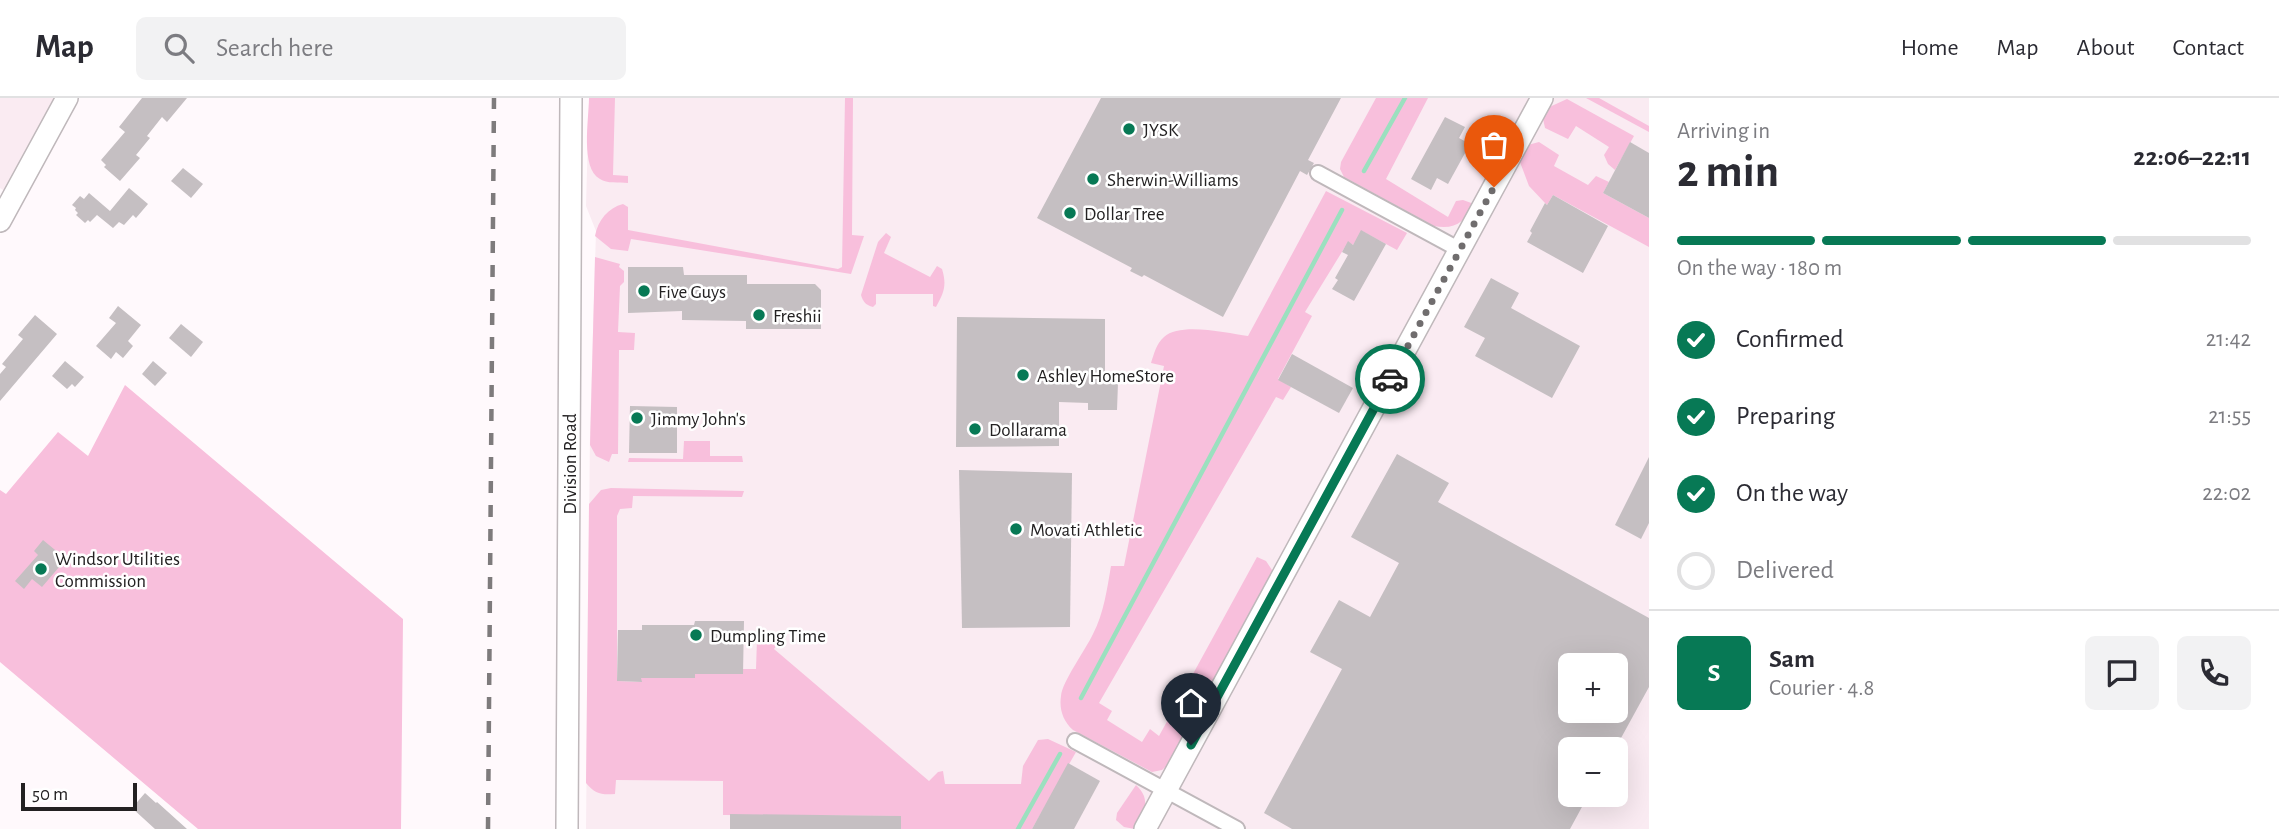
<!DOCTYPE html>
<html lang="en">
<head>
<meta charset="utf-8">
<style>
  body { margin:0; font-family:"Alegreya Sans",sans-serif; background:#f2f2f3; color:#2b2b33; height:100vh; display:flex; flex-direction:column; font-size:26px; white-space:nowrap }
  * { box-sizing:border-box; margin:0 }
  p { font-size:23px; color:#7c7c81 }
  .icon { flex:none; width:38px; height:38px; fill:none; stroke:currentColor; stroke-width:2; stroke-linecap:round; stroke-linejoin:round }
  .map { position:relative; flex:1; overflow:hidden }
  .sheet { display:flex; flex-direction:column; background:#fff; width:630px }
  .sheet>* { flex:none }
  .buttons { position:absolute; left:1558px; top:555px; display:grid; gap:14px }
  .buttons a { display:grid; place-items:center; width:70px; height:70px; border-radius:10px; background:#fff; box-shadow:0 7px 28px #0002; font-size:35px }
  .scale { position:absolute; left:21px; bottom:18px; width:116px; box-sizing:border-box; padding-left:7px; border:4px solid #232122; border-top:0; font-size:19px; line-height:24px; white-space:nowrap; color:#232122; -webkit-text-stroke:5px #fff; paint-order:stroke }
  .pin { position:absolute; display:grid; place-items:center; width:60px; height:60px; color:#fff; margin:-72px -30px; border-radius:50% 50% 50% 0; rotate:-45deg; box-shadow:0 0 7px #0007 }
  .pin .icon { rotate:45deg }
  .courier { position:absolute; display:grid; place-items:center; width:70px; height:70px; margin:-35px; border:5px solid #077955; border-radius:50%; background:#fff; color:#222; box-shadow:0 2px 9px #0007 }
  .summary em { font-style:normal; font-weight:700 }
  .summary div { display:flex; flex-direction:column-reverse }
  .summary { display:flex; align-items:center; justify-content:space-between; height:119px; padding:0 28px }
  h1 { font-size:46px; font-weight:700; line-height:52px }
  .bar { display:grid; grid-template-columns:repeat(4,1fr); gap:10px 7px; align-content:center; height:84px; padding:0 28px }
  .bar i { height:9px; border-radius:5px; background:#e1e1e2 }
  .bar .current { background:#077955 }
  .bar p { grid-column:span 4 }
  .line { display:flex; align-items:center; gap:18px; padding:0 28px; border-top:2px solid #e1e1e2 }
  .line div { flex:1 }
  .round { display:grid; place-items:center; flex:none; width:74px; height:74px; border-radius:10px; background:#f2f2f3 }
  ol { padding:0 28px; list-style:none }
  li { display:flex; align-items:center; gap:21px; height:77px }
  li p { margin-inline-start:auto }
  li .icon { padding:7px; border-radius:50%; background:#077955; color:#fff; stroke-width:4 }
  li:last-child { color:#7c7c81 }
  li i { width:38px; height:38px; border:4px solid #e1e1e2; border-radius:50% }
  header { display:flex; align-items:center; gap:42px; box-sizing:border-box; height:98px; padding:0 35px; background:#fff; border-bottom:2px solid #e1e1e2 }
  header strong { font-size:33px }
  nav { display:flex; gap:38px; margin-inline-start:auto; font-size:24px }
  .search { width:490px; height:63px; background:#f2f2f3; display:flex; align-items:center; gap:18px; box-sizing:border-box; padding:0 24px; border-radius:10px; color:#7c7c81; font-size:26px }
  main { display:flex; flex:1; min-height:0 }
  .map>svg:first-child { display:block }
  .built { fill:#faebf2; fill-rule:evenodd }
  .green { fill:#f8bfdc }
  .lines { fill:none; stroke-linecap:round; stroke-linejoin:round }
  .stream { stroke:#9be0bf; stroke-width:4.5 }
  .building { fill:#c5bfc2; fill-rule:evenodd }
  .street-casing { stroke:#bfb8bb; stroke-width:18 }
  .secondary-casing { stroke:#bfb8bb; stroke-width:24 }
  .street { stroke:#fff; stroke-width:14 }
  .secondary { stroke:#fff; stroke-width:21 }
  .rail { stroke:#7e7b7c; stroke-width:4.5; stroke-dasharray:12 12; stroke-linecap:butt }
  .done { stroke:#706d6e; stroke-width:7; stroke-dasharray:0 12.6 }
  .route { stroke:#077955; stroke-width:9 }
  .poi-dot { fill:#077955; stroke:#fff; stroke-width:2.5 }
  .labels { text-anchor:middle; stroke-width:5; stroke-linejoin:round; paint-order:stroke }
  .poi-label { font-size:19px; fill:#232122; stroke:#fff; text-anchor:start }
  .street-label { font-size:19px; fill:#232122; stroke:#fff }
</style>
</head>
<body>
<header>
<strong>Map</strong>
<div class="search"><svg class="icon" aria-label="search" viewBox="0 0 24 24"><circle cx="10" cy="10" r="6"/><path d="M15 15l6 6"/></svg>Search here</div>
<nav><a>Home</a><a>Map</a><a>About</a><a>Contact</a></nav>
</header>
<main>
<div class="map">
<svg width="1649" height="731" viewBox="0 0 1649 731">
  <rect width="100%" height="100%" fill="#fff9fc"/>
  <g class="built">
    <polygon points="0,0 57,0 7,94 0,90"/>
    <polygon points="589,0 1532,0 1134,731 586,731 590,335 596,133 586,108"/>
    <path d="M1550,0H1649V731H1155ZM1570,567H1615V612H1570ZM1570,651H1615V696H1570Z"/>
  </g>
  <g class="green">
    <path d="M589,0H615L613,77L628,78V85C619,84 607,86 600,81C580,70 589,21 589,0Z"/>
    <path d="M845,0H853L852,137L864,138L851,176L631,141L628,153L611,151L595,138C598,122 608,110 623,106L628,109V132L838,171L842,169Z"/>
    <path d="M1376,0H1428L1386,81L1448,119L1456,103L1463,102L1474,106C1465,124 1455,132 1434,128L1344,79L1340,71L1341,64Z"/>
    <polygon points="1586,0 1599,0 1649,28 1649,34"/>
    <polygon points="1567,1 1634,38 1615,72 1608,66 1604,57 1609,49 1576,28 1568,41 1545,30 1542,16 1545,11"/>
    <polygon points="1539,44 1559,57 1554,68 1588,87 1596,78 1609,84 1603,95 1649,120 1649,149 1553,97 1547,107 1545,105 1529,88 1518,59 1524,48"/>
    <path d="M1326,93L1407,135L1397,152L1362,133L1353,147L1348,144L1305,214L1312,218L1278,281L1291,289L1283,302L1276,299L1099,605L1112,613L1107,622L1142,644L1150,631L1159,638L1257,459L1266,463L1274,475L1170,665L1162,672L1152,674L1073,632C1063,623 1059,611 1061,598C1062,584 1086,551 1093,536C1104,515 1107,491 1111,468H1124L1164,268L1151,265C1154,256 1156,246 1164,239C1180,224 1227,235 1248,238Z"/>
    <path d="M886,135L891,139L884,155L930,179L937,168L942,171C947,187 944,195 936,209L933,208V196H876V206L873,209C866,207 863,204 861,197L878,144Z"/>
    <polygon points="595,159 620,166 619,169 624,173 624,184 620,188 618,234 635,235 634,252 619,252 618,356 612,356 609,364 596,358 590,347"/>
    <polygon points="125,287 403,521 401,731 198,731 0,564 0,392 6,396 58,334 88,358"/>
    <polygon points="684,343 710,343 710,358 742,358 743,364 628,364 629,360 683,361"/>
    <path d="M611,390L744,393L742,399L633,398L632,410L620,411L617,418V583L641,584V580H695V576H743V571H756L757,541L761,539L764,544L775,537L781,541L774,551L929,683L938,674L943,673L945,686H1021L1023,668L1038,642L1048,641L1076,654L1032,731H901V718L723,717V683L616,682L615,696C601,697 595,696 586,685L589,406L601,392Z"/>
    <path d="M1136,687C1152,702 1144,714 1135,731L1124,729L1116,722L1117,715Z"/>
  </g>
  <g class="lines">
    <g class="stream">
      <polyline points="1364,73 1405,0"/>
      <polyline points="1081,600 1342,112"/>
      <polyline points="1018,731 1060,656"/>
    </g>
  </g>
  <g class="building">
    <polygon points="142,0 187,0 167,24 162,19 147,38 150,40 136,57 140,60 120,83 104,69 106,67 101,62 125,34 119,29"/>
    <polygon points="1101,0 1341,0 1308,62 1314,65 1307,77 1300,73 1223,219 1144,177 1142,179 1130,173 1132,170 1037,120"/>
    <polygon points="1445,19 1465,29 1459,40 1470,46 1448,86 1437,80 1431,92 1411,81"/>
    <polygon points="1630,44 1649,55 1649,120 1603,95"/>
    <polygon points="183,70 203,86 191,100 171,83"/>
    <polygon points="129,90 148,106 136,120 133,117 124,127 119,124 113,130 97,117 90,124 88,122 85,125 76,117 78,115 75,112 76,110 72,107 80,98 84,101 89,95 110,113"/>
    <polygon points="1553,97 1608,128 1583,175 1527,144 1532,135 1530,133 1545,105 1547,107"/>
    <polygon points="1361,132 1386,146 1354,203 1332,191 1338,182 1335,180 1348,157 1342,154 1348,143 1353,147"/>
    <polygon points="628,169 683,169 684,177 747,177 747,186 815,186 821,192 821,231 746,231 746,223 682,222 682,213 628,215"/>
    <polygon points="1491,180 1519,195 1511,210 1580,248 1552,300 1475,258 1485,240 1464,229"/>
    <polygon points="118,208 141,227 128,243 133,248 123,260 116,254 111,261 96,248 116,225 109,220"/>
    <polygon points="35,217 57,236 0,303 0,276 6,269 2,266 23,241 18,237"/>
    <polygon points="957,219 1105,221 1105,285 1118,285 1117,312 1088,312 1088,305 1059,304 1059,348 956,349"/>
    <polygon points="181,226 203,244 191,259 169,240"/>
    <polygon points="1292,256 1353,290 1339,315 1278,282"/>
    <polygon points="65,263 84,279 75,289 72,286 67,291 52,278"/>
    <polygon points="153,263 167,275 155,288 142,276"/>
    <polygon points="630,308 677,309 677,355 629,355"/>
    <path d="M1397,356L1449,385L1438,404L1649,520V589L1615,651H1570V696H1589L1570,731H1292L1264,715L1342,571L1310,554L1339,502L1370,519L1399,465L1351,439ZM1570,567H1615V612H1570Z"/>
    <polygon points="1649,359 1649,425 1641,441 1615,427"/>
    <polygon points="959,372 1072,375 1070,529 962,530"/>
    <polygon points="43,442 66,461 42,489 32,481 24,491 15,483 38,457 34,453"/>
    <polygon points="695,523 744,523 743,576 695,576 695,580 641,580 642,584 617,583 618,532 642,532 642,527 694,527"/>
    <polygon points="1068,665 1100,683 1074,731 1032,731"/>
    <polygon points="145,695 156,705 157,704 187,731 155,731 132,710"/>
    <polygon points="730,716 901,718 901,731 730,731"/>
  </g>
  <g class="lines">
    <g class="street-casing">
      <g id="street">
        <polyline points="1318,75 1460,152"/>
        <polyline points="1075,643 1237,731"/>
      </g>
    </g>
    <g class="secondary-casing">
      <g id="secondary">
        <polyline points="0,123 67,0"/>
        <polyline points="567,731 571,0"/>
        <polyline points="1145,731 1542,0"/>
      </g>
    </g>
    <use href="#street" class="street"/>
    <use href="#secondary" class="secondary"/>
    <polyline class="rail" points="488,731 494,0"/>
  </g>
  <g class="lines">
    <polyline class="done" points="1390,281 1494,89"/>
    <polyline class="route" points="1191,647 1390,281"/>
  </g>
  <g class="poi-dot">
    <circle cx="1129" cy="31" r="7"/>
    <circle cx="1093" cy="81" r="7"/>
    <circle cx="1070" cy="115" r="7"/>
    <circle cx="644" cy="193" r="7"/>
    <circle cx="759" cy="217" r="7"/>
    <circle cx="1023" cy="277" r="7"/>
    <circle cx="637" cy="320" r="7"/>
    <circle cx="975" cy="331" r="7"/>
    <circle cx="1016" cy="431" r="7"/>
    <circle cx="41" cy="471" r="7"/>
    <circle cx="696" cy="537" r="7"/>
  </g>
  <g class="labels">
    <g class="poi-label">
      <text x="1143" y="38">JYSK</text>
      <text x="1107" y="88">Sherwin-Williams</text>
      <text x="1084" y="122">Dollar Tree</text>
      <text x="658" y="200">Five Guys</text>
      <text x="773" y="224">Freshii</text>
      <text x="1037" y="284">Ashley HomeStore</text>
      <text x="651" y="327">Jimmy John's</text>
      <text x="989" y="338">Dollarama</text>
      <text x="1030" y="438">Movati Athletic</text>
      <text x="55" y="467">Windsor Utilities<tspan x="55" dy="22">Commission</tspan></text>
      <text x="710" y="544">Dumpling Time</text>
    </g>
    <g class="street-label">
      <text transform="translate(569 366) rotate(-90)" y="7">Division Road</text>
    </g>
  </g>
</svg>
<div class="buttons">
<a>+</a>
<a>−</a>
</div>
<div class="scale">50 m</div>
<div class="pin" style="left:1494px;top:89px;background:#ea580c"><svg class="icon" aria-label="bag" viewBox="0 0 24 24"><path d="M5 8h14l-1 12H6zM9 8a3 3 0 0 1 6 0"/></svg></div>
<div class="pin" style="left:1191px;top:647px;background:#1f2937"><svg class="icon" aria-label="home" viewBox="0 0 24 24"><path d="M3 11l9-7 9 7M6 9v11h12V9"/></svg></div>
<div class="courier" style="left:1390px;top:281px"><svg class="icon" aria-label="car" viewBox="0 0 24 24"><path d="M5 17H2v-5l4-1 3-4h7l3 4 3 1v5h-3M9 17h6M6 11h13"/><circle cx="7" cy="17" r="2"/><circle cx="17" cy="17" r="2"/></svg></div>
</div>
<section class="sheet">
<div class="summary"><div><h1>2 min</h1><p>Arriving in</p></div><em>22:06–22:11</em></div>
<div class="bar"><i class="current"></i><i class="current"></i><i class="current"></i><i></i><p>On the way · 180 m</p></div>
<ol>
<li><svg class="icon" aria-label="check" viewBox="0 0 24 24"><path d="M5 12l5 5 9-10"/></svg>Confirmed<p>21:42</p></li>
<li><svg class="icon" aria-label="check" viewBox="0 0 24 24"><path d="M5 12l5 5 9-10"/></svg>Preparing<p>21:55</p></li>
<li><svg class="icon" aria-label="check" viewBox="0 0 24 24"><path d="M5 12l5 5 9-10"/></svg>On the way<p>22:02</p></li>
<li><i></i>Delivered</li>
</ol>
<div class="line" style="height:126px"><b class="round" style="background:#077955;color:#fff">S</b><div><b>Sam</b><p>Courier · 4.8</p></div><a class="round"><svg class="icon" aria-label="chat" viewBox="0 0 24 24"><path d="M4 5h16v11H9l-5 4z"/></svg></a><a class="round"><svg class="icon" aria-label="phone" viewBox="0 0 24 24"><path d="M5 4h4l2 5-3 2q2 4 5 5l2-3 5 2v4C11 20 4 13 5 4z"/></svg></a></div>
</section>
</main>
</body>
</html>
